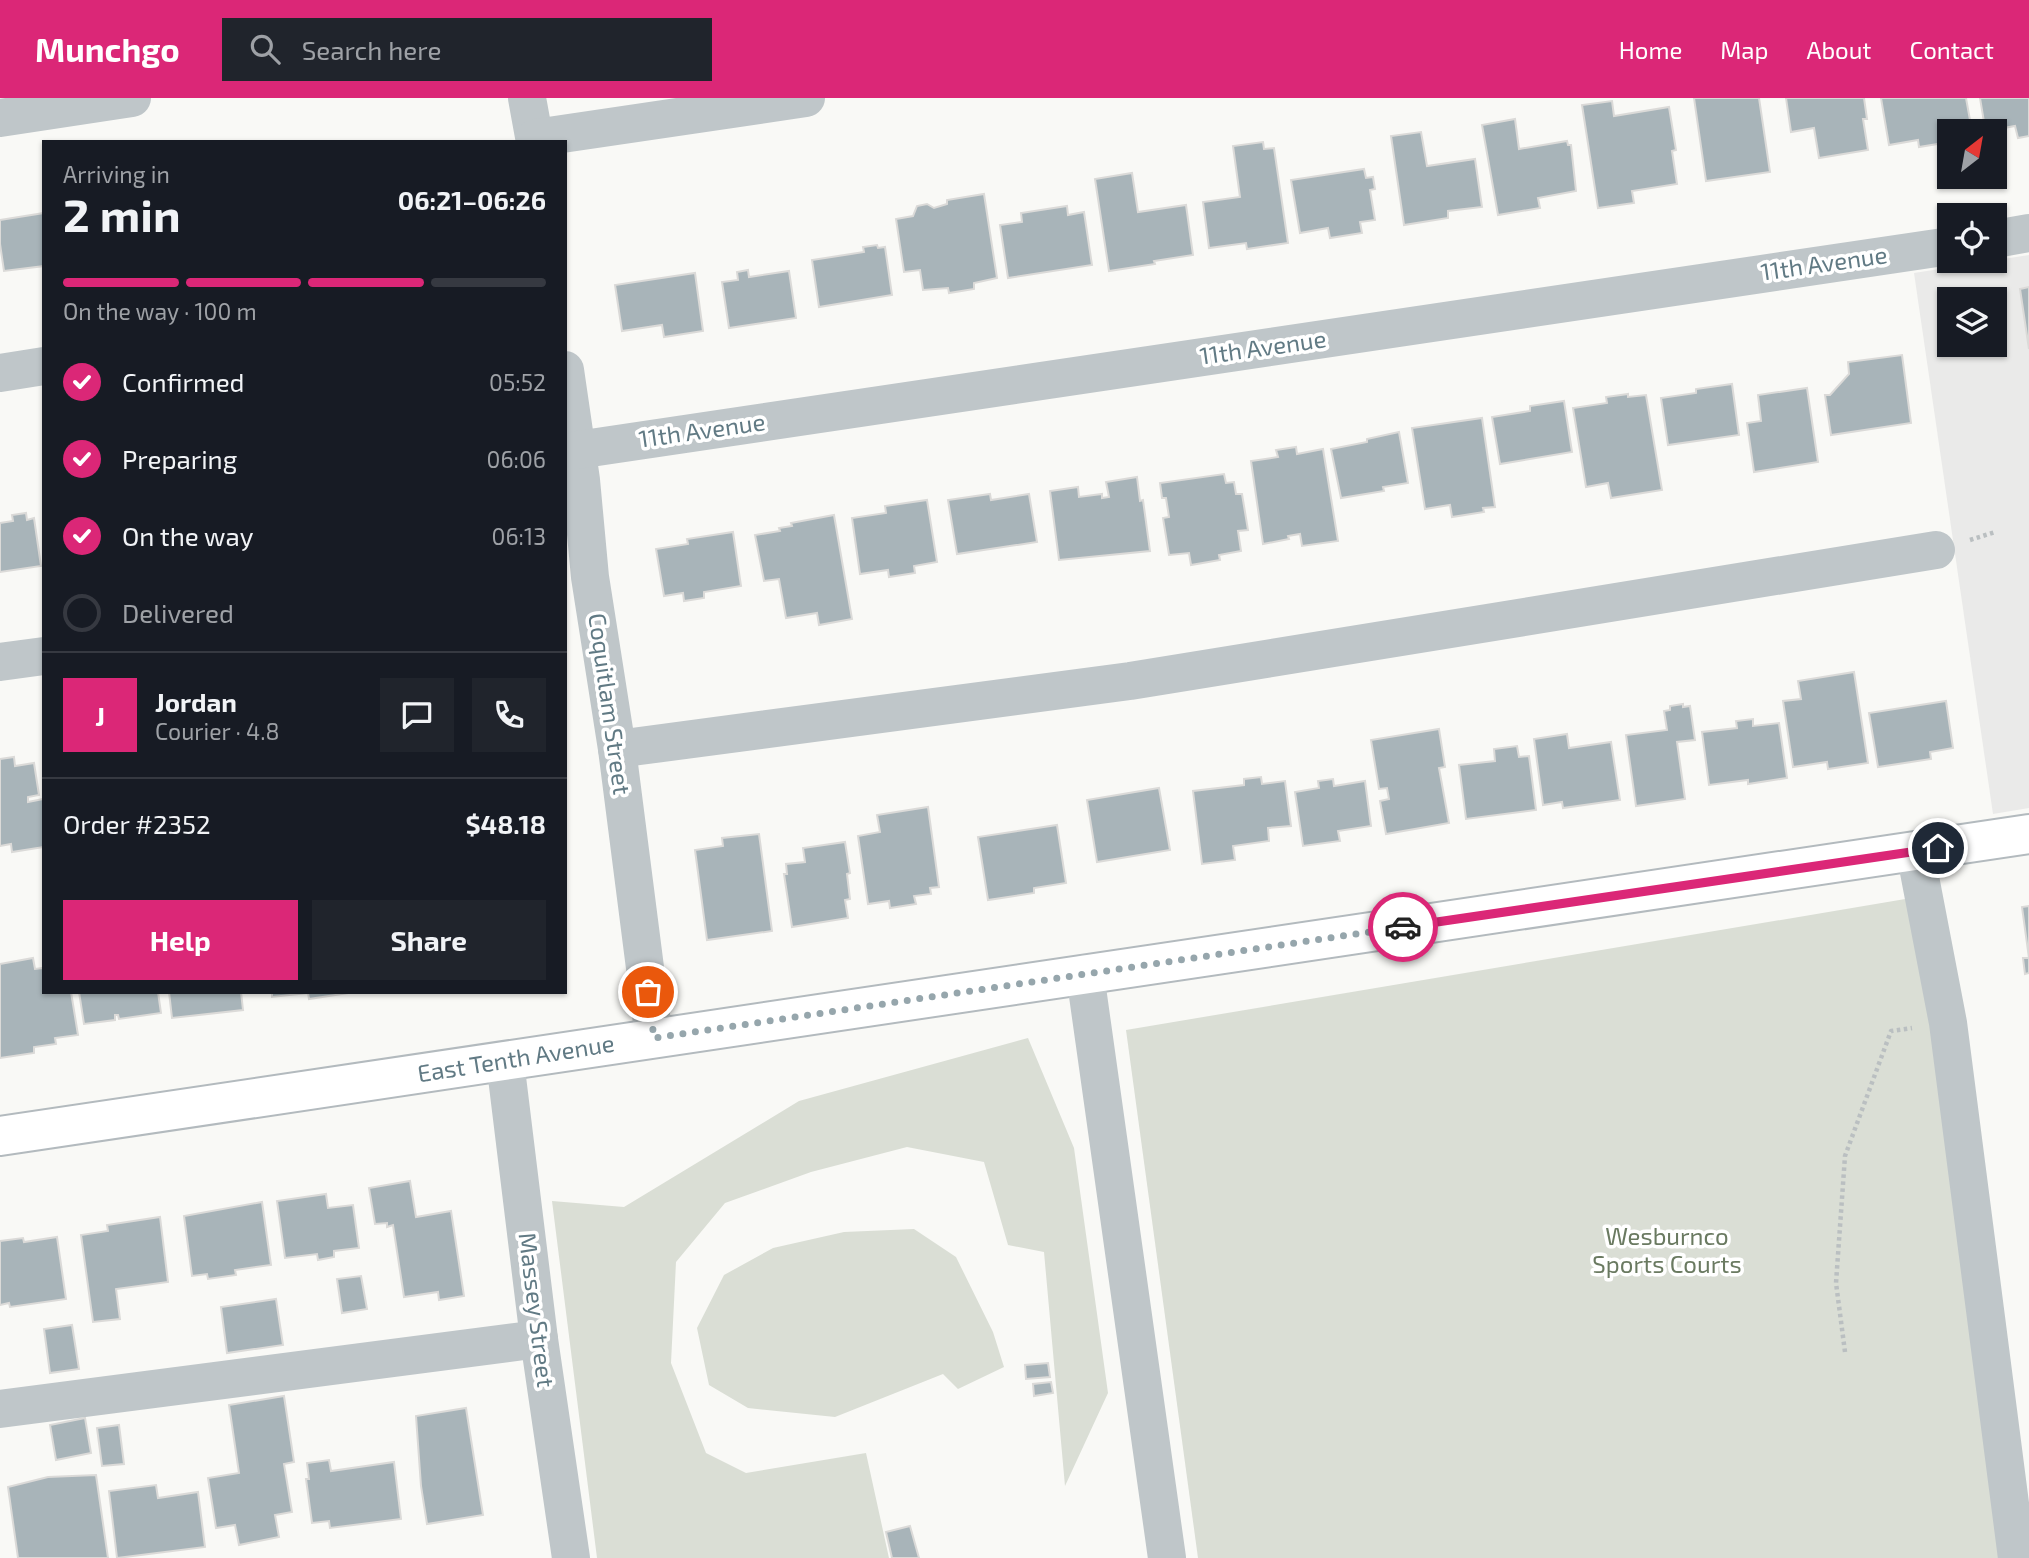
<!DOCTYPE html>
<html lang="en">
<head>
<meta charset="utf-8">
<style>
  body { margin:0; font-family:"Exo 2",sans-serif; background:#20242c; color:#f1f3f6; height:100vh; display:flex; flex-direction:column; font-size:26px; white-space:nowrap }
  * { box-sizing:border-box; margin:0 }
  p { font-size:23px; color:#9ea1a6 }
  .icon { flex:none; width:38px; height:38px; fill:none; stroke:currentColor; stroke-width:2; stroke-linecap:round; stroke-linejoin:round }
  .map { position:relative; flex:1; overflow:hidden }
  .sheet { position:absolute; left:42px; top:42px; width:525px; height:854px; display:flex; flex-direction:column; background:#171b24; border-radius:0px; box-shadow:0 2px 5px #0004 }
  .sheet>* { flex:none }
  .needle { width:46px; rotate:31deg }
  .fabs { position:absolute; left:1937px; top:21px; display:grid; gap:14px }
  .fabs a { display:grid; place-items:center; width:70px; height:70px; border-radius:0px; background:#171b24; box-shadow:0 2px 5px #0004; font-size:35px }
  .pin { position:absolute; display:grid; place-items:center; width:60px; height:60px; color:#fff; margin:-30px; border:4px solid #fff; border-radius:50%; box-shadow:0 2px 7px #0007 }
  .courier { position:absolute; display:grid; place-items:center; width:70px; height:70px; margin:-35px; border:5px solid #db2777; border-radius:50%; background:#fff; color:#222; box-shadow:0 2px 9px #0007 }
  .head em { font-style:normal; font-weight:700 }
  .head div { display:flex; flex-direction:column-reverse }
  .head { display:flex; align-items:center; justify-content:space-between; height:119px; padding:0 21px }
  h1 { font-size:46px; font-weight:700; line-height:52px }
  .bar { display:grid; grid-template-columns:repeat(4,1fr); gap:10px 7px; align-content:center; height:84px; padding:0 21px }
  .bar i { height:9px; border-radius:5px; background:#363941 }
  .bar .current { background:#db2777 }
  .bar p { grid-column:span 4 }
  .line { display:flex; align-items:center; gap:18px; padding:0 21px; border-top:2px solid #363941 }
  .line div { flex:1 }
  .round { display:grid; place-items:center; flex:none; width:74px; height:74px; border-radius:0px; background:#20242c }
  ol { padding:0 21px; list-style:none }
  li { display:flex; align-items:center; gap:21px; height:77px }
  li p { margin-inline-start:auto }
  li .icon { padding:7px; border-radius:50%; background:#db2777; color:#fff; stroke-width:4 }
  li:last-child { color:#9ea1a6 }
  li i { width:38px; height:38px; border:4px solid #363941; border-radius:50% }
  .cta { display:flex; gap:14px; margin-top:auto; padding:14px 21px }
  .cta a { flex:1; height:80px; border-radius:0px; background:#db2777; color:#fff; font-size:28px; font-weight:700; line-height:80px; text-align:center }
  .cta a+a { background:#20242c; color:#f1f3f6 }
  header { display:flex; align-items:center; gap:42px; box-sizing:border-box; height:98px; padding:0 35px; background:#db2777; color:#fff }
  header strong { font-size:33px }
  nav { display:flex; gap:38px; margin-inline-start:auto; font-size:24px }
  .search { width:490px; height:63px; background:#20242c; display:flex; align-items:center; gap:18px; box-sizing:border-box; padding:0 24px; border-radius:0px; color:#9ea1a6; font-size:26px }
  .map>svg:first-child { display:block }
  .built { fill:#eaeae9; fill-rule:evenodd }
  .green { fill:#daded5 }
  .building { fill:#a8b4b9; stroke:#dbdad8; stroke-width:2 }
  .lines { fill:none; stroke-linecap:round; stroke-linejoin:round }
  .major-casing { stroke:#b3babe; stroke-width:42 }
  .path { stroke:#babfc1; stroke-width:4.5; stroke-dasharray:3.5 3.5; stroke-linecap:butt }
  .minor { stroke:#bfc6c9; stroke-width:38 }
  .major { stroke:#fff; stroke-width:38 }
  .done { stroke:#96a6ac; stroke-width:7; stroke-dasharray:0 12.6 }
  .route { stroke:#db2777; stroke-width:9 }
  .labels { text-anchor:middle; stroke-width:7; stroke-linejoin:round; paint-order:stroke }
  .street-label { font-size:24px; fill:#617a84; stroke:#fff }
  .park-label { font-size:24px; fill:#6a7a61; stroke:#fff }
</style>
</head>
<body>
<header>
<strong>Munchgo</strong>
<div class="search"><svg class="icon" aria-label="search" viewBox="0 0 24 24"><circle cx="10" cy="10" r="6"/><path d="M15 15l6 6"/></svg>Search here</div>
<nav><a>Home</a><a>Map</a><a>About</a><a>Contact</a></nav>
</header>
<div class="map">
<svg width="2029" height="1460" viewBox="0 0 2029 1460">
  <rect width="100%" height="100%" fill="#f9f9f6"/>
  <path class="built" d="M2029,157V710L1993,716L1914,175ZM1950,201H1995V247H1950Z"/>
  <g class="green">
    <polygon points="1923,798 2027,1460 1198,1460 1126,932"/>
    <polygon points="1028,940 1074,1050 1108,1295 1065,1388 1044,1154 1008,1147 984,1064 907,1049 811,1074 725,1105 676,1164 671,1265 706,1355 746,1375 866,1355 889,1460 597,1460 552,1103 624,1109 799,1003"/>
    <polygon points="914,1131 956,1159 993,1234 1004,1269 958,1291 943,1276 835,1319 748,1310 709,1287 697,1230 724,1177 773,1150 844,1134"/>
  </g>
  <g class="building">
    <polygon points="1694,0 1759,0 1770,74 1706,83"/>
    <polygon points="1786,0 1864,0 1867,21 1863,21 1868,52 1819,60 1814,30 1791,34"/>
    <polygon points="1881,0 1966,0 1972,33 1950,33 1950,44 1919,49 1918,42 1889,47"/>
    <polygon points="1980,0 2029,0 2029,38 2018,40 2015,28 1993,32 1992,29 1985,30"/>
    <polygon points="1612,3 1614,18 1669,9 1676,52 1672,53 1677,86 1632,93 1634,105 1598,110 1582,7"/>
    <polygon points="1515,21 1519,51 1567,43 1568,47 1571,47 1576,93 1538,100 1540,110 1498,117 1482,27"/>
    <polygon points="1421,34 1427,68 1475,61 1482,109 1448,113 1448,120 1404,127 1391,38"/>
    <polygon points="1263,44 1264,51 1274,50 1288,145 1247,151 1246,145 1209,150 1203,104 1240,99 1233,48"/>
    <polygon points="1364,71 1366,80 1373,79 1375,91 1370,92 1375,122 1360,124 1362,135 1330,140 1328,130 1300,135 1291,82"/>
    <polygon points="1132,75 1138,114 1186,107 1193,157 1154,163 1155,166 1109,173 1095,81"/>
    <polygon points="984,96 997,180 974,185 974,191 949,195 948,190 923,192 920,172 904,174 896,121 913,118 917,108 927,106 934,110 947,106 947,102"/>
    <polygon points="1067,108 1068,117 1084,114 1092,167 1008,180 1000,127 1022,124 1021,115"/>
    <polygon points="44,115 44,168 4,173 0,146 0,122"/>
    <polygon points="877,147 878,150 885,149 892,197 819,209 812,162 864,154 863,149"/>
    <polygon points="748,172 749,179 789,173 796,220 729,230 722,184 738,182 737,174"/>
    <polygon points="695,175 703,233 664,239 662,227 622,233 615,187"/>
    <polygon points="2029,189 2029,251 2020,191"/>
    <polygon points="1902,257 1911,325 1831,337 1825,297 1830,297 1849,276 1848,264"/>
    <polygon points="1732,286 1739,337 1668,347 1661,300 1696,295 1696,291"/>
    <polygon points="1807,290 1818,364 1754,374 1747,325 1761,323 1758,297"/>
    <polygon points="1628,296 1628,299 1646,297 1662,392 1611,400 1608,385 1586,389 1573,310 1607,305 1606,299"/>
    <polygon points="1564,303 1572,354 1500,366 1492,319 1530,313 1530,308"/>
    <polygon points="1482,320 1495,409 1483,410 1484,414 1452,419 1450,407 1425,411 1412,330"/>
    <polygon points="1399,334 1408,385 1383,389 1384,393 1341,400 1331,351 1367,344 1367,341"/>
    <polygon points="1296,349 1297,356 1323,351 1338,443 1302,448 1300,436 1288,438 1289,441 1263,446 1251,363 1278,359 1276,352"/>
    <polygon points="1224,376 1226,385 1234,384 1236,396 1242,396 1248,432 1238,433 1241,453 1219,457 1220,462 1191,467 1189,455 1169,457 1163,420 1169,419 1166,400 1162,400 1160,385"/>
    <polygon points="1137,379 1140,403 1143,402 1150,453 1059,462 1050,393 1078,389 1079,399 1102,396 1102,400 1109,399 1106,384"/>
    <polygon points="990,396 991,402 1029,396 1037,444 957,456 948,402"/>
    <polygon points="927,402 937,464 914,468 915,475 889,479 888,472 860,476 852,420 886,415 885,408"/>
    <polygon points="26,415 27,422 34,420 41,468 0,474 0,425 13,423 12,417"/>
    <polygon points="834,417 852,521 819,527 817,515 786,520 779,481 764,483 755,437 780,433 779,430 792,428 791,425"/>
    <polygon points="733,434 741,488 704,494 704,500 684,503 683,495 664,498 656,451 688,446 687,441"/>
    <polygon points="1854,574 1868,665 1828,671 1827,664 1793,669 1783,603 1801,601 1798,583"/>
    <polygon points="1946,603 1953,650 1930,654 1931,661 1878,669 1869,615"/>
    <polygon points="1683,606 1683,609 1690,608 1695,642 1677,644 1685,701 1636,708 1626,637 1667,632 1664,613 1670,612 1670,608"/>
    <polygon points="1753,621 1753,628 1779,625 1787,680 1748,686 1748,682 1709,687 1702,634 1737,630 1736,623"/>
    <polygon points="1439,631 1445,669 1439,670 1449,725 1386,736 1380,703 1389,701 1387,690 1379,691 1371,642"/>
    <polygon points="1567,636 1569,650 1611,644 1620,702 1563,710 1562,704 1543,707 1534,641"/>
    <polygon points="1517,648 1519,659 1529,658 1536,712 1466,721 1459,667 1495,663 1494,651"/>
    <polygon points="14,659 15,668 34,665 39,697 28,699 28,704 43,701 44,749 12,754 11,746 0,748 0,661"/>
    <polygon points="1261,679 1262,686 1285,683 1291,728 1268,730 1269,743 1233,748 1235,762 1202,766 1193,693 1244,687 1244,681"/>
    <polygon points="1333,681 1334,688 1365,683 1371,728 1338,733 1340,743 1303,748 1295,694 1319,690 1318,683"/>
    <polygon points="1159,690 1170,752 1097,764 1087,702"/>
    <polygon points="928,709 939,789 930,790 931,796 914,798 916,806 890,810 889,803 868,806 858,738 880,734 877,717"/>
    <polygon points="1057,727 1066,785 1034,790 1034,795 988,802 978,739"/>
    <polygon points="759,736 772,833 707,842 695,752 723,748 722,740"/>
    <polygon points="845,744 850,775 847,776 850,801 845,802 848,820 792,829 784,776 787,776 786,766 805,764 803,750"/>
    <polygon points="2029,808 2029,875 2025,876 2023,860 2029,860 2022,809"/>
    <polygon points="33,860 35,871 43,870 44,894 71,894 78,937 55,940 56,946 34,949 34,955 0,960 0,866"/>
    <polygon points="79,894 158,894 161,915 119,921 118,917 115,917 115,922 84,926"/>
    <polygon points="169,894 241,894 243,912 172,920"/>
    <polygon points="272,894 349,894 349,895 309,901 308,895 272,899"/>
    <polygon points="410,1083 416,1119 451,1113 464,1198 439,1202 438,1194 404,1199 393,1127 387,1129 387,1125 375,1126 369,1090"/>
    <polygon points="326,1096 328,1110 353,1107 359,1150 334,1153 334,1159 318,1162 317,1156 285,1160 277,1103"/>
    <polygon points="262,1104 271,1167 235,1172 236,1177 208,1181 207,1176 192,1178 184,1118"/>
    <polygon points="160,1119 168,1184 116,1191 120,1221 93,1224 81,1137 108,1133 107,1127"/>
    <polygon points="57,1139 66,1201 10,1209 9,1205 0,1207 0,1143 23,1140 24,1144"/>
    <polygon points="361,1178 367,1211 342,1215 337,1181"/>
    <polygon points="276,1201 283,1247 227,1255 221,1209"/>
    <polygon points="72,1227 79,1271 50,1275 44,1231"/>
    <polygon points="1048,1265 1050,1279 1026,1281 1025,1267"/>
    <polygon points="1051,1284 1053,1295 1034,1298 1033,1286"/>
    <polygon points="284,1298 294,1364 284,1366 292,1414 275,1417 279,1439 239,1447 235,1427 216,1430 208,1380 239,1375 229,1307"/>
    <polygon points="466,1310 483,1417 427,1426 421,1388 416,1318"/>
    <polygon points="85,1320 91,1355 56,1362 50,1327"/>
    <polygon points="119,1327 124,1366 102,1368 97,1330"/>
    <polygon points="329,1362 331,1373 394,1364 401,1421 330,1430 329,1423 312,1425 306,1381 309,1381 307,1365"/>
    <polygon points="96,1377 108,1460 18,1460 8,1389 48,1379"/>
    <polygon points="156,1387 158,1400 198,1394 205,1449 117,1460 109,1393"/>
    <polygon points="910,1428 919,1460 892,1460 886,1434"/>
  </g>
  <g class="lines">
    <g class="major-casing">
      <polyline id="major" points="0,1038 2029,736"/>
    </g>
    <g class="path">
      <polyline points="1970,442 1995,434"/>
      <polyline points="1845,1254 1836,1185 1845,1058 1891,933 1912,930"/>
    </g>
    <g class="minor">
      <polyline points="527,0 535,44"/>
      <polyline points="0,20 132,0"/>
      <polyline points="535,40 806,0"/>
      <polyline points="1995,141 2029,135"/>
      <polyline points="565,272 581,382 590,479 617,651 654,940"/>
      <polyline points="0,275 44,268"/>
      <polyline points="577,352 1950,148"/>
      <polyline points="0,564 44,558"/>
      <polyline points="617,651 1130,583 1936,452"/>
      <polyline points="1915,753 1948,925 2017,1460"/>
      <polyline points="1085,876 1167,1460"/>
      <polyline points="505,963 539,1241 571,1460"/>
      <polyline points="0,1311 539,1241"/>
    </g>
    <use href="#major" class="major"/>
  </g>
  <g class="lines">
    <polyline class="done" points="648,894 654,940 1403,829"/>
    <polyline class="route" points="1403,829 1938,750"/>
  </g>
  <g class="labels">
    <g class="street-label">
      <text transform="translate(1824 166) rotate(-8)" y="8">11th Avenue</text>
      <text transform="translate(1263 250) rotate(-8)" y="8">11th Avenue</text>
      <text transform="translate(702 333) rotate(-8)" y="8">11th Avenue</text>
      <text transform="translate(609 606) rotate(82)" y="8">Coquitlam Street</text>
      <text transform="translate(516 961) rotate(-9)" y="8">East Tenth Avenue</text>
      <text transform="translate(536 1212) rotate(83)" y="8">Massey Street</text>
    </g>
    <g class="park-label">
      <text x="1667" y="1147">Wesburnco<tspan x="1667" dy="28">Sports Courts</tspan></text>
    </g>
  </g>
</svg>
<div class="fabs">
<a><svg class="needle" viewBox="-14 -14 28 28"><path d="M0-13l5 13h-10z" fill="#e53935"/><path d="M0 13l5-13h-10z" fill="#9ea1a6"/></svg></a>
<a><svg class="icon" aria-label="locate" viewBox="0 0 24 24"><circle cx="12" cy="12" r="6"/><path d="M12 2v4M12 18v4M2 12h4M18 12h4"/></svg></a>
<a><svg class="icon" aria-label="layers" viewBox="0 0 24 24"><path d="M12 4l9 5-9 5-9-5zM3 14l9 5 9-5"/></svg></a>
</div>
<div class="pin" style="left:648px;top:894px;background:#ea580c"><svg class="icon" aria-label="bag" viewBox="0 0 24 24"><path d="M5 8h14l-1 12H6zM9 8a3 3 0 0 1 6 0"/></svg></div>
<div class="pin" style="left:1938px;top:750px;background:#1f2937"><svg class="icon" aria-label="home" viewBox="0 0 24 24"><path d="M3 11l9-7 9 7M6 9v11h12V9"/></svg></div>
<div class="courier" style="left:1403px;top:829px"><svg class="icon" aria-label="car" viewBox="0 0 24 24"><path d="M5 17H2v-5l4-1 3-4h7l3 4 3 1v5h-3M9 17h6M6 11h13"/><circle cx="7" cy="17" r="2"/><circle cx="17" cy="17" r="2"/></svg></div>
<section class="sheet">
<div class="head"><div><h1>2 min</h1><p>Arriving in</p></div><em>06:21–06:26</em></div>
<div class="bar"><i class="current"></i><i class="current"></i><i class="current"></i><i></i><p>On the way · 100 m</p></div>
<ol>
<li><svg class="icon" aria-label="check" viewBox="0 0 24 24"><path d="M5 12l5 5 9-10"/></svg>Confirmed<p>05:52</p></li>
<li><svg class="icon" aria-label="check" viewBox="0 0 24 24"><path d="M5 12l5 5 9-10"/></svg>Preparing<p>06:06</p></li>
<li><svg class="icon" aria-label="check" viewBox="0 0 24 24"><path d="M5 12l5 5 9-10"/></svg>On the way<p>06:13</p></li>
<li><i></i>Delivered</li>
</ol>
<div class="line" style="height:126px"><b class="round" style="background:#db2777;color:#fff">J</b><div><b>Jordan</b><p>Courier · 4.8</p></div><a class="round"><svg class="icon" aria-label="chat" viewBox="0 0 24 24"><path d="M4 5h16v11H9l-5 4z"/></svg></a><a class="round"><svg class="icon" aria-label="phone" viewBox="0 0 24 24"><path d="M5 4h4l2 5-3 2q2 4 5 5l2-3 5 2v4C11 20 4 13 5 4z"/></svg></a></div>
<div class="line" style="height:91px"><div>Order #2352</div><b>$48.18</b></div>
<div class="cta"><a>Help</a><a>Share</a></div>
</section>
</div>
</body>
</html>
